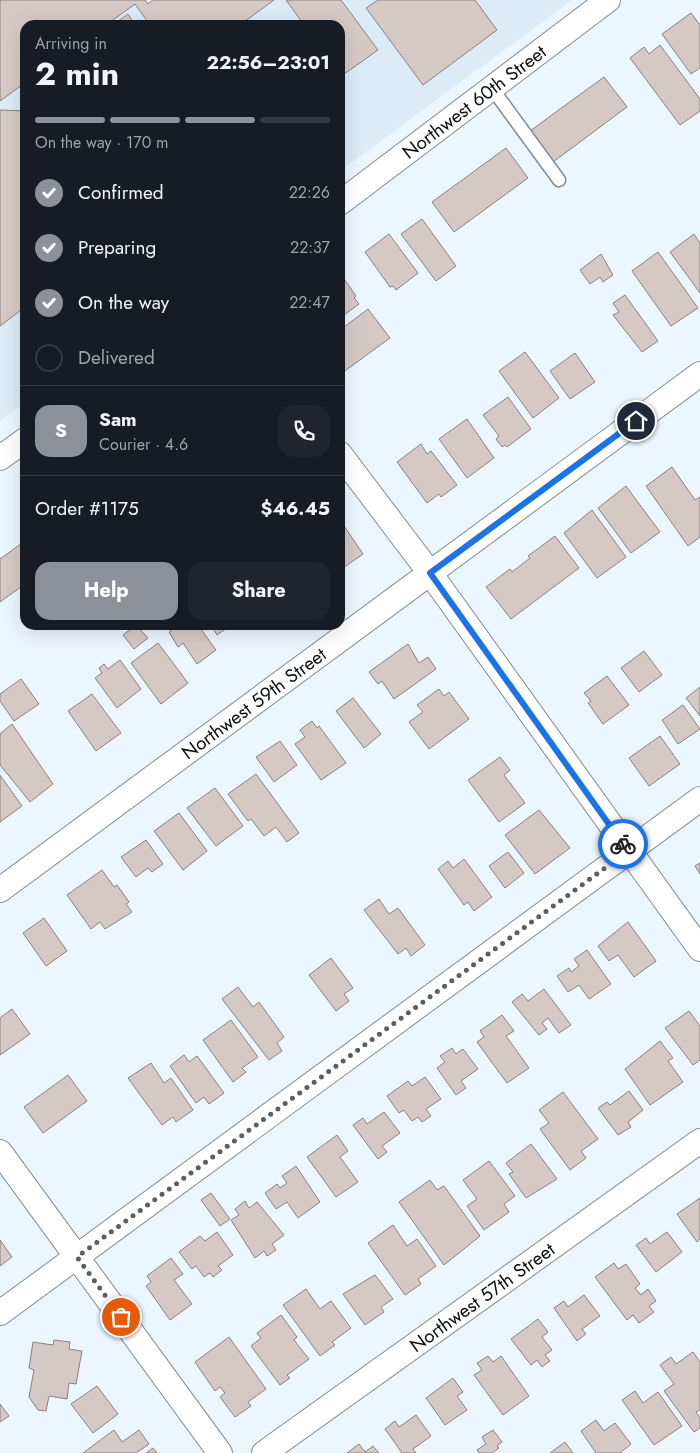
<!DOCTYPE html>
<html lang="en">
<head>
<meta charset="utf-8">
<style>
  body { margin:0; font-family:Jost,sans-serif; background:#20242c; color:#f1f3f6; height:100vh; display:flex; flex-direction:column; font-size:19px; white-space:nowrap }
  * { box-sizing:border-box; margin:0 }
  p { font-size:16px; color:#9ea1a6 }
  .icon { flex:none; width:28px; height:28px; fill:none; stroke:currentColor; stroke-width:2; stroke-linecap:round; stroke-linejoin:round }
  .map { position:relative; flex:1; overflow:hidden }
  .panel { position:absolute; left:20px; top:20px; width:325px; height:610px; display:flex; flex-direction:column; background:#171b24; border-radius:15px; box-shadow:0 5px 20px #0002 }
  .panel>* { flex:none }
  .pin { position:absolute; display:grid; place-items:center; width:42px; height:42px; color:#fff; margin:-21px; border:2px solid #fff; border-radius:50%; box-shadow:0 1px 5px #0007 }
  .courier { position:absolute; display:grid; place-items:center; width:50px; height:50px; margin:-25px; border:4px solid #1a73e8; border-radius:50%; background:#fff; color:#222; box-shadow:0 1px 6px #0007 }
  .head em { font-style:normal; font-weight:700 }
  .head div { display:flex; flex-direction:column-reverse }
  .head { display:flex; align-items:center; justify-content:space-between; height:85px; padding:0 15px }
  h1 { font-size:32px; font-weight:700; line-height:38px }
  .bar { display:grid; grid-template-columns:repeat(4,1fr); gap:8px 5px; align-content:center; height:60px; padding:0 15px }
  .bar i { height:6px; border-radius:4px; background:#363941 }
  .bar .active { background:#8c9099 }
  .bar p { grid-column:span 4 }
  .line { display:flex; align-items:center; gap:12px; padding:0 15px; border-top:1px solid #363941 }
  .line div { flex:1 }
  .round { display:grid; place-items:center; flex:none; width:52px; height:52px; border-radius:15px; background:#20242c }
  ol { padding:0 15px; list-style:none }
  li { display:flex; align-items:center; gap:15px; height:55px }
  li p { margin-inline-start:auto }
  li .icon { padding:5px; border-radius:50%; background:#8c9099; color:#fff; stroke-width:4 }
  li:last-child { color:#9ea1a6 }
  li i { width:28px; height:28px; border:2px solid #363941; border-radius:50% }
  .primary-button { display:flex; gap:10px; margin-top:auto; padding:10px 15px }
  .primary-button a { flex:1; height:58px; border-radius:15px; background:#8c9099; color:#fff; font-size:20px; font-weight:700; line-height:58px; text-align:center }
  .primary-button a+a { background:#20242c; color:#f1f3f6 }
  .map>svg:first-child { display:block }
  .built { fill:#dcebf8 }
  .building { fill:#d5c9c6; stroke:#8c807e }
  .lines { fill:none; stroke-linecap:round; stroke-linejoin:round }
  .lane-casing { stroke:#838c93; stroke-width:15 }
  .street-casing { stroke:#838c93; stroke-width:26 }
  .lane { stroke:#fff; stroke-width:12 }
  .street { stroke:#fff; stroke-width:24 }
  .done { stroke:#5a5f64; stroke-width:5; stroke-dasharray:0 9 }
  .route { stroke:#1a73e8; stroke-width:6 }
  .labels { text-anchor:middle; stroke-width:4; stroke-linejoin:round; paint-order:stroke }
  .street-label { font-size:19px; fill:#0b0e11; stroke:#fff }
</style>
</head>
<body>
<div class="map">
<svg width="700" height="1453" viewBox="0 0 700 1453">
  <rect width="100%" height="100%" fill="#ecf6fe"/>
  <polygon class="built" points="0,0 572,0 340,171 340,25 25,25 25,402 0,421"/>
  <g class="building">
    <polygon points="0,0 145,0 148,4 153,0 274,0 240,25 150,25 135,4 106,25 25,25 25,83 0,101"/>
    <polygon points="286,0 341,0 378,50 340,77 340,25 304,25"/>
    <polygon points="378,0 475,0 497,30 423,85 366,8"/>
    <polygon points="691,13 700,25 700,68 691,74 662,34"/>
    <polygon points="128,14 135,25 113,25"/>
    <polygon points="660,45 700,99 700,111 680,125 630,58 644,47 649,54"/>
    <polygon points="604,77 627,107 553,162 530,131"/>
    <polygon points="0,110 25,111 25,307 0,326"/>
    <polygon points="506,148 528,178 454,232 432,202"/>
    <polygon points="422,219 456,266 436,281 401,234"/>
    <polygon points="389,234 418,273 396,290 393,286 390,287 365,252"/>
    <polygon points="694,234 700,243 700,293 670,252"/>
    <polygon points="658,252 698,308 671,326 632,271"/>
    <polygon points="601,254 613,275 603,282 600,277 590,284 580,270"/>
    <polygon points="340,273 356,296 354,298 359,304 340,318"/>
    <polygon points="625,295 658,341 642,352 613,315 619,312 613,303"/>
    <polygon points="368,309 390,338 342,373 340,370 340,330"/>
    <polygon points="525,352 559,398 533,418 499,371"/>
    <polygon points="575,353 595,382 570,399 550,371"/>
    <polygon points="508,397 531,429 507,447 505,445 502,447 496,439 499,436 483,415"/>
    <polygon points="467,419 494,458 467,478 439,439"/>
    <polygon points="421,444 427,454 431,451 457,485 441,497 439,494 427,503 397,462"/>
    <polygon points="672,467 695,500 700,497 700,537 688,546 646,486"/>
    <polygon points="626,486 660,532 631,553 598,508"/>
    <polygon points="592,510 626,557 597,578 564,533"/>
    <polygon points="340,520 363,554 343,568 340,563"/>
    <polygon points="555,536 579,568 511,619 486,587 510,569 512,572 530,558 528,556"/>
    <polygon points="25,541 25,584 0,602 0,559"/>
    <polygon points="136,625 148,638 134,649 123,635"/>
    <polygon points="179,625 185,625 187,629 198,625 216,650 197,664 183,643 178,647 169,632"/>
    <polygon points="211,625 231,625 217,635"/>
    <polygon points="158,643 188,683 161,704 131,663"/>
    <polygon points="408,644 419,663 428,657 436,669 394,699 382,681 378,684 369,672"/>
    <polygon points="644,651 662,675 639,692 621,668"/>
    <polygon points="120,660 141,689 117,708 95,678 102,673 99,668 104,664 108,669"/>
    <polygon points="607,676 629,705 603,724 588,703 591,701 584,693"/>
    <polygon points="21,679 39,704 14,721 0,701 0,694"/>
    <polygon points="700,687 700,716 686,698"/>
    <polygon points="439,689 444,696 449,692 469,719 429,749 409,722 423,712 417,705"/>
    <polygon points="92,694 121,733 96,751 68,711"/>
    <polygon points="353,698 381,734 364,748 336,711"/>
    <polygon points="683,705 700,729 678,744 662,720"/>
    <polygon points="312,721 317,728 319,726 346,763 321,780 295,744 305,737 300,730"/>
    <polygon points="12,724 53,784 30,802 0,765 0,734"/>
    <polygon points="660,736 680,764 649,786 629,758"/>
    <polygon points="280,741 297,765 274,782 256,757"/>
    <polygon points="500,757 510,770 504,775 525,803 499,822 468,780"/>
    <polygon points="256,774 299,833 287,842 276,827 264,836 251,819 248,821 228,794"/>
    <polygon points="0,775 22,806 0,822"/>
    <polygon points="215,788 243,826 216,846 187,808"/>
    <polygon points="539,810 570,848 535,874 505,835"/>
    <polygon points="179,813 207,851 183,870 154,831"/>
    <polygon points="146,840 163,864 152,872 148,868 136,877 121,857"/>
    <polygon points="508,852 524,873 505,888 489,866"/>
    <polygon points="464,859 492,897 474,911 468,902 464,905 438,869 448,861 453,868"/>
    <polygon points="700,863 700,874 695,866"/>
    <polygon points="102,870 114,887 117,885 129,902 126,904 132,912 105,929 100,922 91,929 67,895"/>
    <polygon points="379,899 389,914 398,908 425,945 411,956 406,948 398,954 364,910"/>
    <polygon points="44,918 67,951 46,966 23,933"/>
    <polygon points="628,922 656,961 634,977 618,955 609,961 598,946"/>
    <polygon points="587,950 611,984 589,999 579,985 568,992 557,976 569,968 571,972 579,966 574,959"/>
    <polygon points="331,958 353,988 344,994 349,1001 336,1011 309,975"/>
    <polygon points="238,987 253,1007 259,1002 284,1037 277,1043 282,1051 269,1060 222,999"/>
    <polygon points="544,989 571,1025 559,1033 548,1018 542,1023 547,1029 539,1035 512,1002 522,994 528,1001"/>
    <polygon points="12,1009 30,1034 0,1055 0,1018"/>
    <polygon points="689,1011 700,1026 700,1060 693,1065 665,1028"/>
    <polygon points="502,1015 514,1031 506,1036 529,1068 507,1083 477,1042 484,1037 480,1031"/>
    <polygon points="231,1020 258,1057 242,1068 246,1072 233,1082 203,1040"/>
    <polygon points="660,1041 673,1058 668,1061 683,1082 650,1105 625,1069"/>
    <polygon points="452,1048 456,1054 463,1049 478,1069 461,1081 466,1088 456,1095 437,1068 445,1062 440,1056"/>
    <polygon points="184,1055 189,1062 197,1056 224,1093 209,1104 204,1097 196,1103 170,1066"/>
    <polygon points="151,1063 164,1083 171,1078 193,1110 176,1122 173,1117 162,1125 128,1078"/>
    <polygon points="68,1075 87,1101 43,1133 24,1107"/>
    <polygon points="425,1077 441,1099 426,1109 431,1116 422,1122 418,1117 412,1121 404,1110 399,1113 387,1096 408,1081 412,1086"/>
    <polygon points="629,1091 643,1110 628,1122 631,1127 618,1135 598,1108 607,1102 610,1105"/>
    <polygon points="563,1092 598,1139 581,1151 586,1158 570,1170 540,1129 549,1123 539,1110"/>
    <polygon points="384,1112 400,1133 382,1146 387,1152 378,1159 353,1125 363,1118 367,1124"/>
    <polygon points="337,1135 348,1151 340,1157 358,1182 336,1197 307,1157"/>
    <polygon points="531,1144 557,1179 526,1198 509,1174 513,1172 506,1163"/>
    <polygon points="489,1161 515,1196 504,1204 509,1212 484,1230 467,1206 477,1199 463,1180"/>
    <polygon points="296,1166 320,1202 298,1218 287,1202 276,1209 265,1193 277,1184 280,1188 287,1183 282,1176"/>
    <polygon points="430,1180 437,1190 444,1186 480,1236 444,1265 399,1202"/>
    <polygon points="211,1193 230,1219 220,1226 201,1200"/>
    <polygon points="700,1198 700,1239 697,1242 677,1214"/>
    <polygon points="245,1201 249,1208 257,1202 284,1235 272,1244 276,1250 267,1256 264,1251 255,1258 231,1220 239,1215 235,1209"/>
    <polygon points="393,1225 407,1246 417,1239 436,1266 418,1279 421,1284 405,1295 368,1243"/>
    <polygon points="217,1232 233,1255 218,1266 222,1270 213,1277 210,1273 204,1277 196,1266 192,1269 179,1252 200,1236 205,1241"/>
    <polygon points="667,1232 682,1252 656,1272 636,1245 646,1238 650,1244"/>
    <polygon points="0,1240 12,1257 0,1266"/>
    <polygon points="171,1258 183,1274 174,1280 192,1304 170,1320 146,1286 151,1282 147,1276"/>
    <polygon points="614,1263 618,1269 626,1264 640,1284 635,1288 641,1295 648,1289 656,1301 649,1306 654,1312 639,1323 633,1315 627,1320 595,1277"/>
    <polygon points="375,1275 393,1299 381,1307 384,1312 365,1325 343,1294"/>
    <polygon points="306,1289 320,1309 331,1301 351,1328 332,1342 335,1345 320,1356 283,1305"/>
    <polygon points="584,1295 600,1316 582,1329 586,1334 577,1341 554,1308 564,1301 568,1307"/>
    <polygon points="281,1315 297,1337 294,1340 309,1359 287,1375 290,1378 280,1385 251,1346 261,1338 257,1333"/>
    <polygon points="538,1319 548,1332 542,1337 552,1350 545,1355 550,1361 542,1367 537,1360 531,1365 511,1339"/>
    <polygon points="229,1337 266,1389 248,1402 251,1406 235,1417 220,1397 225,1393 220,1387 215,1391 195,1362"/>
    <polygon points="54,1340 70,1342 69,1349 82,1351 76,1384 69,1383 67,1399 49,1396 46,1411 38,1410 29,1397 34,1370 29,1368 33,1342 53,1345"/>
    <polygon points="693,1352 700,1362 700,1410 696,1412 700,1418 700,1428 694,1432 664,1391 674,1384 660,1365 671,1357 676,1364"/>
    <polygon points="488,1356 493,1362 501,1356 529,1396 503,1415 474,1375 482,1370 477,1363"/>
    <polygon points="453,1378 463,1392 457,1396 467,1410 445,1425 426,1398"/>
    <polygon points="97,1386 118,1414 93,1433 71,1404"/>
    <polygon points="635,1391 643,1403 658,1392 682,1426 654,1445 622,1400"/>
    <polygon points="0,1404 9,1416 0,1422"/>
    <polygon points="416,1415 431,1436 413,1449 416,1453 402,1453 385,1429 395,1421 399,1427"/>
    <polygon points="596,1420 604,1431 615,1423 631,1444 620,1453 596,1453 581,1431"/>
    <polygon points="114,1430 122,1442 139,1430 149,1444 136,1453 83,1453"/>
    <polygon points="493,1430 502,1442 497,1446 499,1448 492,1453 479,1453 477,1450 486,1444 482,1437"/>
    <polygon points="565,1442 573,1453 550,1453"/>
    <polygon points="359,1444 365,1452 373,1446 379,1453 347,1453"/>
    <polygon points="153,1448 157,1453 146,1453"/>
  </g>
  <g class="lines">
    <g class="lane-casing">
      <polyline id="lane" points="491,87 559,180"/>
    </g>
    <g class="street-casing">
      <g id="street">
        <path id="s1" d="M340,203L608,0"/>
        <polyline points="340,454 430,573 700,949"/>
        <polyline points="0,458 25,440"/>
        <path id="s2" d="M0,890L700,374"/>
        <polyline points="0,1152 220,1453"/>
        <polyline points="0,1313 700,799"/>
        <path id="s3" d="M264,1453L700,1141"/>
      </g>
    </g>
    <use href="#lane" class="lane"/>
    <use href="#street" class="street"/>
  </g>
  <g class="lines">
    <polyline class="done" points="121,1317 77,1257 628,851 623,844"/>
    <polyline class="route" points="623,844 430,573 636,421"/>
  </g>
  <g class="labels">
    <g class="street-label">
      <text dy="7" stroke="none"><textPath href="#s1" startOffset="168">Northwest 60th Street</textPath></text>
      <text dy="7" stroke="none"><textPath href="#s2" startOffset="315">Northwest 59th Street</textPath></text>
      <text dy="7" stroke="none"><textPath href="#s3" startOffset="268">Northwest 57th Street</textPath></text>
    </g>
  </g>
</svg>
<div class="pin" style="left:121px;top:1317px;background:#ea580c"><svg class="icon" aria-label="bag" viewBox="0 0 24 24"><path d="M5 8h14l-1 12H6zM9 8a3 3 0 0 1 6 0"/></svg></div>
<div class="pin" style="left:636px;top:421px;background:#1f2937"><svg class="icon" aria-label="home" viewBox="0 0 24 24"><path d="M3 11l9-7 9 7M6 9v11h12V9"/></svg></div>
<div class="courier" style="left:623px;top:844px"><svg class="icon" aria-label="bike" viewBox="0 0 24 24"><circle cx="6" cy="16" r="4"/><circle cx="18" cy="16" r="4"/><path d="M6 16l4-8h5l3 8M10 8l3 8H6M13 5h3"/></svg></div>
<section class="panel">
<div class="head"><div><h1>2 min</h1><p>Arriving in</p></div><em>22:56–23:01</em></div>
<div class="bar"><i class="active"></i><i class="active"></i><i class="active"></i><i></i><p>On the way · 170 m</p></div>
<ol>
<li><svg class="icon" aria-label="check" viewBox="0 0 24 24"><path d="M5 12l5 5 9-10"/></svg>Confirmed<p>22:26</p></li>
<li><svg class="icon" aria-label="check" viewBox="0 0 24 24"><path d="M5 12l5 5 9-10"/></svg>Preparing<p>22:37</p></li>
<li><svg class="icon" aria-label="check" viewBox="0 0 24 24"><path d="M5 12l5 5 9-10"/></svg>On the way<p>22:47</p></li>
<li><i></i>Delivered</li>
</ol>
<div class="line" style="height:90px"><b class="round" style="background:#8c9099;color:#fff">S</b><div><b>Sam</b><p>Courier · 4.6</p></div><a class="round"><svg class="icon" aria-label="phone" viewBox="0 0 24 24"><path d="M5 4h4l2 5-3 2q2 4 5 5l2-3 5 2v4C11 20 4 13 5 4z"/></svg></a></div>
<div class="line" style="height:65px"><div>Order #1175</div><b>$46.45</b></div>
<div class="primary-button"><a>Help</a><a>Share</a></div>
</section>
</div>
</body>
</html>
